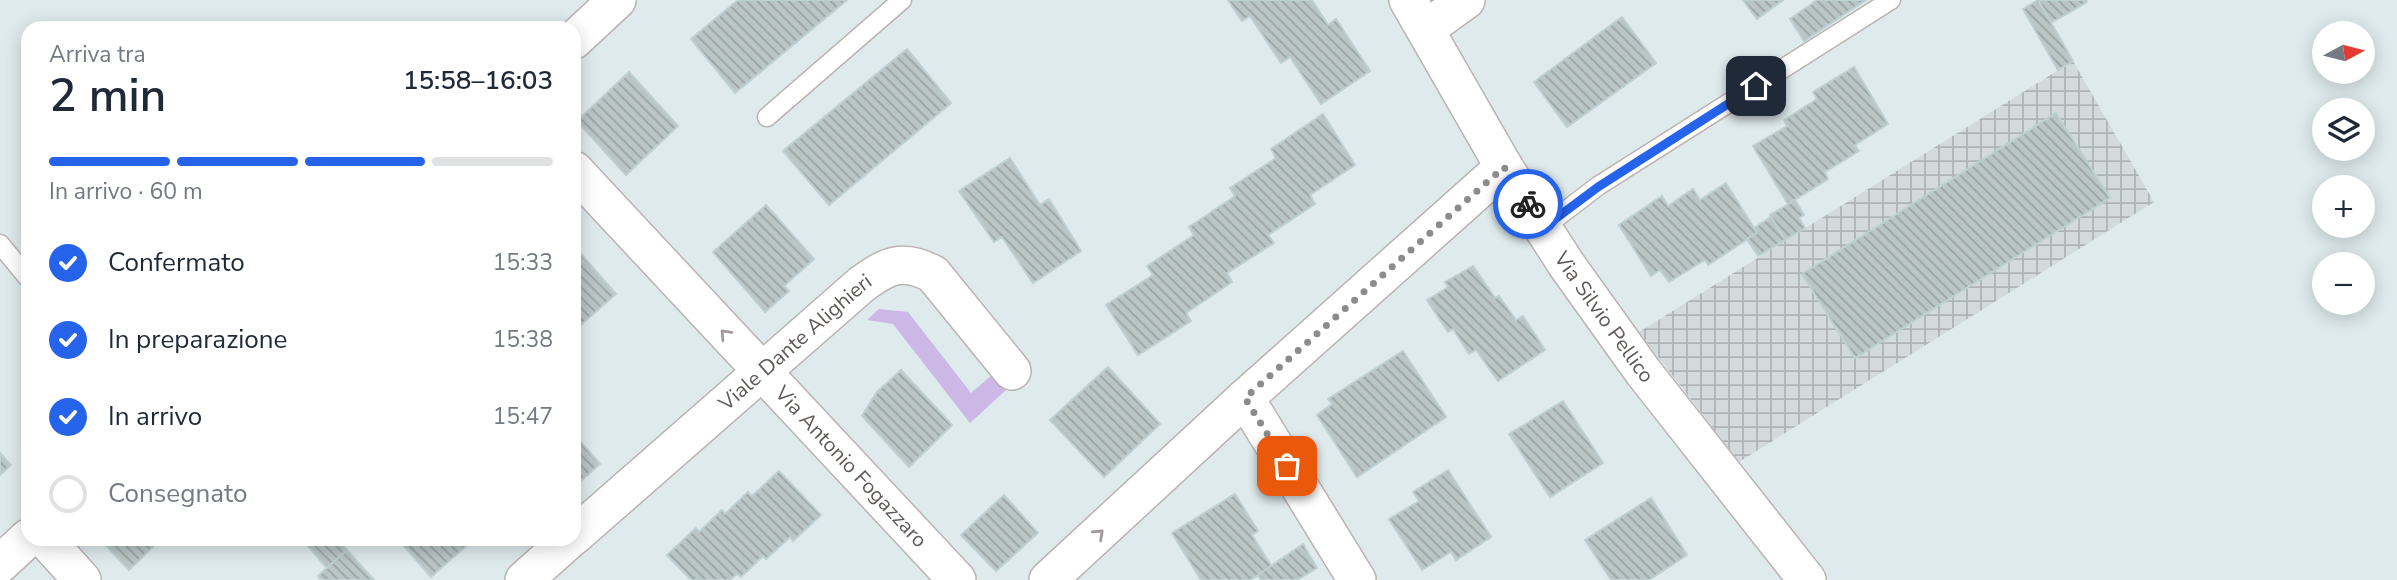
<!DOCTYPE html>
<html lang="it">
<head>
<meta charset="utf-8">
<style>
  body { margin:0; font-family:"Nunito Sans",sans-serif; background:#f2f2f3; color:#1f2937; height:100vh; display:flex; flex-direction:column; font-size:26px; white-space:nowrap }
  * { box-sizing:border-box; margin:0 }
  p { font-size:23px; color:#747a83 }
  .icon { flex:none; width:38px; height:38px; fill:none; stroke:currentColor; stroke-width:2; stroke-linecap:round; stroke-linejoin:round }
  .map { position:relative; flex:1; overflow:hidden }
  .side { position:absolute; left:21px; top:21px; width:560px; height:525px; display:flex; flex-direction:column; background:#fff; border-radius:21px; box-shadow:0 4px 18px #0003 }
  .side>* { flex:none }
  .needle { width:46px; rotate:83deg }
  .tools { position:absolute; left:2312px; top:21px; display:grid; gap:14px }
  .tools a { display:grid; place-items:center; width:63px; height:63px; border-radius:50%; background:#fff; box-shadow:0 4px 18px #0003; font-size:35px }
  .pin { position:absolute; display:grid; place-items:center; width:60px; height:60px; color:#fff; margin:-30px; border-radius:14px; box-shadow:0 4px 10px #0006 }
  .courier { position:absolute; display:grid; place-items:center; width:70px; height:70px; margin:-35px; border:5px solid #2563eb; border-radius:50%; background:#fff; color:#222; box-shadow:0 2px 9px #0007 }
  .overview em { font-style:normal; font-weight:600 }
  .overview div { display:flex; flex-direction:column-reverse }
  .overview { display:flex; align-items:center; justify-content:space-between; height:119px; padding:0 28px }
  h1 { font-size:46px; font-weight:600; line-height:52px }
  .bar { display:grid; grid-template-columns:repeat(4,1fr); gap:10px 7px; align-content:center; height:84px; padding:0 28px }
  .bar i { height:9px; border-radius:5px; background:#e0e1e3 }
  .bar .on { background:#2563eb }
  .bar p { grid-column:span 4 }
  ol { padding:0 28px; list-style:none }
  li { display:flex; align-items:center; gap:21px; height:77px }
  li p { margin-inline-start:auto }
  li .icon { padding:7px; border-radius:50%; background:#2563eb; color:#fff; stroke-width:4 }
  li:last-child { color:#747a83 }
  li i { width:38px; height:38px; border:4px solid #e0e1e3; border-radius:50% }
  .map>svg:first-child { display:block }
  .industrial { fill:url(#industrial-grid) }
  .grass { fill:#cbb8e7 }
  .building { fill:url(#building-back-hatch); stroke:#bdd0d2; stroke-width:2 }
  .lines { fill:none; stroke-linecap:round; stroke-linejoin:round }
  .lane-casing { stroke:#bbb3b2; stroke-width:21 }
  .street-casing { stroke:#bbb3b2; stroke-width:40 }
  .lane { stroke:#fff; stroke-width:18 }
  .street { stroke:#fff; stroke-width:37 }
  .oneway { stroke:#a19b9b }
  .done { stroke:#8e8b8c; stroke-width:7; stroke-dasharray:0 12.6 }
  .route { stroke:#2563eb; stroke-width:9 }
  .labels { text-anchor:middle; stroke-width:6; stroke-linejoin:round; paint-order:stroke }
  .street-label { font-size:21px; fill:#625858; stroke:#fff }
</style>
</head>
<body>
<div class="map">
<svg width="2397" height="580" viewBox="0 0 2397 580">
  <defs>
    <pattern id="industrial-grid" width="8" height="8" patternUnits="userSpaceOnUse" patternTransform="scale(1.75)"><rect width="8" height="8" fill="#d2dadb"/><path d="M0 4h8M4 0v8" fill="none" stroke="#aeb4b4"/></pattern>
    <pattern id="building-back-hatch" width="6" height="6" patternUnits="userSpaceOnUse" patternTransform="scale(1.75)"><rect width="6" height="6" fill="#bac5c5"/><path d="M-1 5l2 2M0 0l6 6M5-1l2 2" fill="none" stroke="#9ba3a3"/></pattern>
  </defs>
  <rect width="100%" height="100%" fill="#dfeaed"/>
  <polygon class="industrial" points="2073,61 2154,202 1739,462 1639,332"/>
  <polygon class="grass" points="879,309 908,312 971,393 992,375 1006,390 970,423 893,324 867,320"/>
  <g class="building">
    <polygon points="738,0 847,0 735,93 691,39"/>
    <polygon points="1228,0 1312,0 1328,25 1336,19 1370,71 1321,104 1290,57 1281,63 1250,16 1242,21"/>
    <polygon points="1743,0 1783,0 1757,19"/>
    <polygon points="1817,0 1866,0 1804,41 1790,19"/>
    <polygon points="2038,0 2086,0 2087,2 2051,23"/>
    <polygon points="2038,0 2073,61 2058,70 2023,9"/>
    <polygon points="1622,17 1656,63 1567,127 1534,82"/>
    <polygon points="907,49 951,103 829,205 783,151"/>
    <polygon points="1854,67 1888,124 1855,145 1859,151 1825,172 1828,179 1788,204 1753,146 1787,126 1784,120 1817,99 1813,92"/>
    <polygon points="629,72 678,126 626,175 577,121"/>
    <polygon points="2056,113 2110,198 1855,358 1802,274"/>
    <polygon points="1323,114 1355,165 1310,195 1315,204 1268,235 1274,243 1227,273 1232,282 1186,313 1191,321 1138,355 1106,305 1153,275 1147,266 1194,235 1189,227 1235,196 1230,188 1276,158 1271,149"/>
    <polygon points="1010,158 1040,205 1049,199 1081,251 1033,283 1002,237 994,242 959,191"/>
    <polygon points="1726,183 1757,233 1708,265 1705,260 1669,282 1660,270 1651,276 1619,225 1662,196 1668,206 1693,189 1700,200"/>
    <polygon points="1795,200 1804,215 1799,218 1805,228 1785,240 1770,215"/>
    <polygon points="766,205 814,259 784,286 789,291 765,312 713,252"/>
    <polygon points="1771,217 1785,240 1758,256 1747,239 1757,233 1754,228"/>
    <polygon points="574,246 616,294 574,331"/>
    <polygon points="1473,266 1495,298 1499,296 1516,320 1523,316 1545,350 1498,381 1476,350 1469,354 1453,329 1448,332 1427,300 1448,287 1445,282"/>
    <polygon points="1403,351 1446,417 1357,477 1317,415 1332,404 1328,399"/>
    <polygon points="1108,367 1160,424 1104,477 1050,420"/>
    <polygon points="901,370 952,425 909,467 862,416 877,392"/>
    <polygon points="1563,401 1603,463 1550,497 1509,434"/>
    <polygon points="574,434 600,464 574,487"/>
    <polygon points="0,453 11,465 0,475"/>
    <polygon points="1448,470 1491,537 1456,560 1451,552 1422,570 1389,519 1419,501 1413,492"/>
    <polygon points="779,471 821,515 793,541 790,537 766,559 763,556 741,577 737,574 730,580 691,580 667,555 696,528 699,532 722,510 725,514 748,492 752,496"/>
    <polygon points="1235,494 1258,531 1252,535 1272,567 1250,580 1201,580 1172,533"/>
    <polygon points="1004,495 1038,533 996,571 961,535"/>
    <polygon points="1651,498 1687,555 1649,580 1611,580 1585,540"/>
    <polygon points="100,539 161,539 129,570"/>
    <polygon points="302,539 337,539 347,550 327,568"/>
    <polygon points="398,539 472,539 473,540 431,577"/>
    <polygon points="1303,544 1317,568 1297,580 1261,580 1258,575"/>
    <polygon points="347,550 374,580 321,580 318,576"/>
  </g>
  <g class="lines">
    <g class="lane-casing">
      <g id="lane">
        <polyline points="767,117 902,0"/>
        <polyline points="1543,228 1598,186 1891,0"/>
        <polyline points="0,244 28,278"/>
      </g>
    </g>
    <g class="street-casing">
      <g id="street">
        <path id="s1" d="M1408,0L1504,167L1566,264L1644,373L1807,580"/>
        <polyline points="1426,29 1466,0"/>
        <polyline points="574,40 617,0"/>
        <path id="s2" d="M574,170L957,580"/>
        <polyline points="1245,398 1357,580"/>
        <path id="s3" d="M574,536L862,284C888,265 903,258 933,274L1012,371"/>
        <polyline points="45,539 82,580"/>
        <polyline points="0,564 28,538"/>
        <polyline points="524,580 570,539"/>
        <polyline points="1048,580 1245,398 1504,167"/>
      </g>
    </g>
    <use href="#lane" class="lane"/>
    <use href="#street" class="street"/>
  </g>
  <defs><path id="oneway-chevron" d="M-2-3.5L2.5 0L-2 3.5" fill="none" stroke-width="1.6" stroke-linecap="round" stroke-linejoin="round" transform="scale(1.75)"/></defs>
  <g class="oneway">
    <use href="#oneway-chevron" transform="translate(725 334) rotate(-133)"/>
    <use href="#oneway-chevron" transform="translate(1099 534) rotate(-43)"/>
  </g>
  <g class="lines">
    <polyline class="done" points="1287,466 1245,398 1504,167 1528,204"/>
    <polyline class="route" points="1528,204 1543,228 1598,187 1756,86"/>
  </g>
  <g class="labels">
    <g class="street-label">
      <text dy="7" stroke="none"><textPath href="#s1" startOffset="373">Via Silvio Pellico</textPath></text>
      <text dy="7" stroke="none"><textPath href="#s3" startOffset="294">Viale Dante Alighieri</textPath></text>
      <text dy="7" stroke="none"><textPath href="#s2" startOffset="406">Via Antonio Fogazzaro</textPath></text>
    </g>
  </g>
</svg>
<div class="tools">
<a><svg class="needle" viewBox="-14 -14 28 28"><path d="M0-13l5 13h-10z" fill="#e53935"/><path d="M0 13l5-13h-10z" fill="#747a83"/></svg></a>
<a><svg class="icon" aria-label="layers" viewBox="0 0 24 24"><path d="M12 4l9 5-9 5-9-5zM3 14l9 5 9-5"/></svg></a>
<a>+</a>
<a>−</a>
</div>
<div class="pin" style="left:1287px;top:466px;background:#ea580c"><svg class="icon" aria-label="bag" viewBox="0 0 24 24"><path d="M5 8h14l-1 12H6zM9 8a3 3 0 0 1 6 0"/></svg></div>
<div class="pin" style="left:1756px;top:86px;background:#1f2937"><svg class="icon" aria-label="home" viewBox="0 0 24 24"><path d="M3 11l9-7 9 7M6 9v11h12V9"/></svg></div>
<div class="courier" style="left:1528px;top:204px"><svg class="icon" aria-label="bike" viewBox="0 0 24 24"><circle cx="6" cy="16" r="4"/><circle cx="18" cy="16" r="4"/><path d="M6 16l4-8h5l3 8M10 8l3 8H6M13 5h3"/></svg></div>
<section class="side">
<div class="overview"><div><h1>2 min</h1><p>Arriva tra</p></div><em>15:58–16:03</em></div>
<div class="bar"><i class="on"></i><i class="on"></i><i class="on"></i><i></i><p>In arrivo · 60 m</p></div>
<ol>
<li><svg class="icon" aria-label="check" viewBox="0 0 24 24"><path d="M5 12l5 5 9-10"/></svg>Confermato<p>15:33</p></li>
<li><svg class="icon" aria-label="check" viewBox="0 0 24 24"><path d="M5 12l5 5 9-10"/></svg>In preparazione<p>15:38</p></li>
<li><svg class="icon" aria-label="check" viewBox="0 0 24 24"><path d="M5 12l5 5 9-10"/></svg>In arrivo<p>15:47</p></li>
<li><i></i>Consegnato</li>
</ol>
</section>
</div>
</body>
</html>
